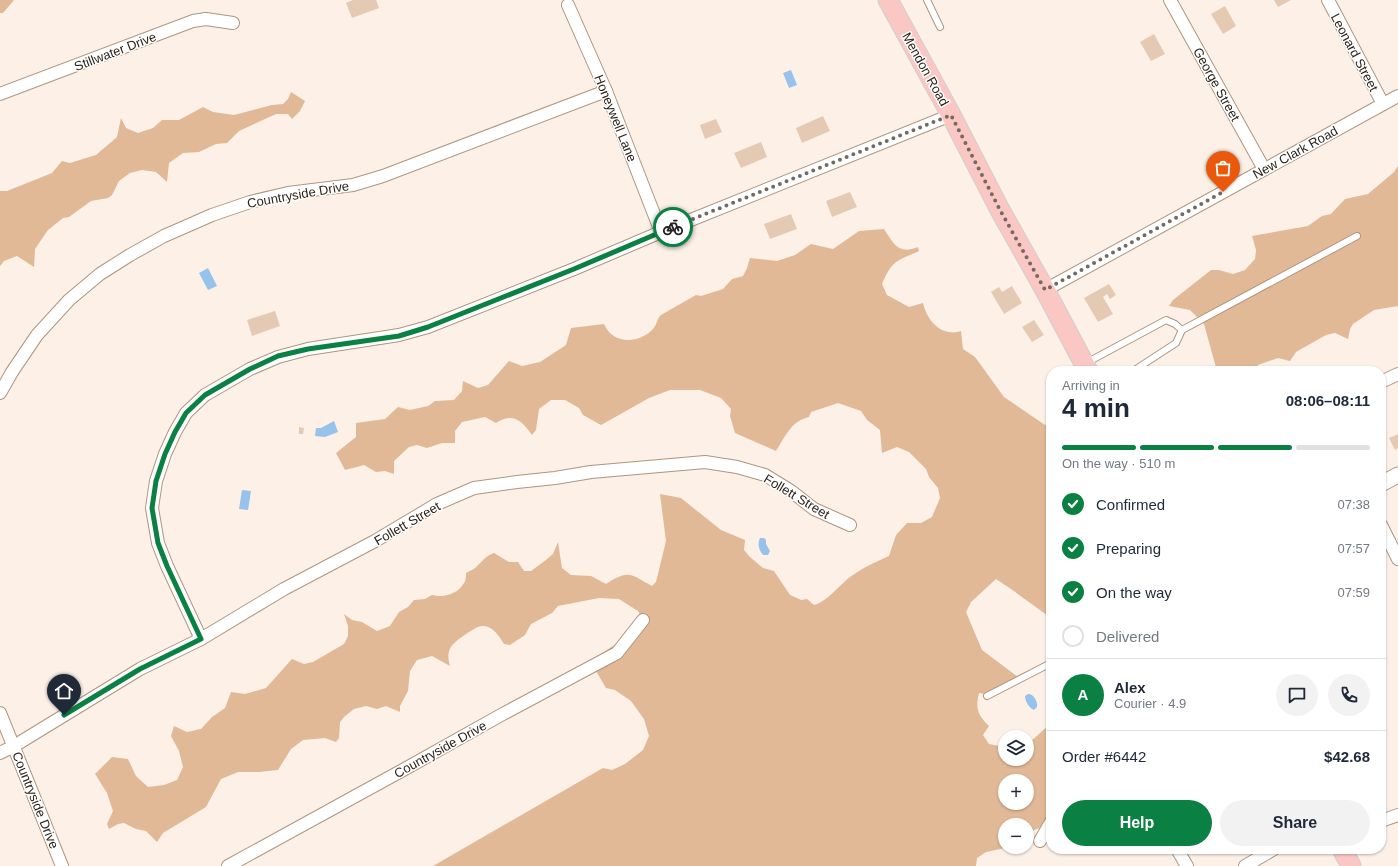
<!DOCTYPE html>
<html lang="en">
<head>
<meta charset="utf-8">
<style>
  body { margin:0; font-family:Arial,sans-serif; background:#f2f2f3; color:#1f2937; height:100vh; display:flex; flex-direction:column; font-size:15px; white-space:nowrap }
  * { box-sizing:border-box; margin:0 }
  p { font-size:13px; color:#747a83 }
  .icon { flex:none; width:22px; height:22px; fill:none; stroke:currentColor; stroke-width:2; stroke-linecap:round; stroke-linejoin:round }
  .map { position:relative; flex:1; overflow:hidden }
  .details { position:absolute; left:1046px; top:366px; width:340px; height:488px; display:flex; flex-direction:column; background:#fff; border-radius:16px; box-shadow:0 1px 3px #0004 }
  .details>* { flex:none }
  .controls { position:absolute; left:998px; top:730px; display:grid; gap:8px }
  .controls a { display:grid; place-items:center; width:36px; height:36px; border-radius:50%; background:#fff; box-shadow:0 1px 3px #0004; font-size:20px }
  .pin { position:absolute; display:grid; place-items:center; width:34px; height:34px; color:#fff; margin:-41px -17px; border-radius:50% 50% 50% 0; rotate:-45deg; box-shadow:0 0 4px #0007 }
  .pin .icon { rotate:45deg }
  .courier { position:absolute; display:grid; place-items:center; width:40px; height:40px; margin:-20px; border:3px solid #0b8043; border-radius:50%; background:#fff; color:#222; box-shadow:0 1px 5px #0007 }
  .overview em { font-style:normal; font-weight:700 }
  .overview div { display:flex; flex-direction:column-reverse }
  .overview { display:flex; align-items:center; justify-content:space-between; height:68px; padding:0 16px }
  h1 { font-size:26px; font-weight:700; line-height:30px }
  .bar { display:grid; grid-template-columns:repeat(4,1fr); gap:6px 4px; align-content:center; height:48px; padding:0 16px }
  .bar i { height:5px; border-radius:3px; background:#e0e1e3 }
  .bar .on { background:#0b8043 }
  .bar p { grid-column:span 4 }
  .line { display:flex; align-items:center; gap:10px; padding:0 16px; border-top:1px solid #e0e1e3 }
  .line div { flex:1 }
  .round { display:grid; place-items:center; flex:none; width:42px; height:42px; border-radius:21px; background:#f2f2f3 }
  ol { padding:0 16px; list-style:none }
  li { display:flex; align-items:center; gap:12px; height:44px }
  li p { margin-inline-start:auto }
  li .icon { padding:4px; border-radius:50%; background:#0b8043; color:#fff; stroke-width:4 }
  li:last-child { color:#747a83 }
  li i { width:22px; height:22px; border:2px solid #e0e1e3; border-radius:50% }
  .action { display:flex; gap:8px; margin-top:auto; padding:8px 16px }
  .action a { flex:1; height:46px; border-radius:24px; background:#0b8043; color:#fff; font-size:16px; font-weight:700; line-height:46px; text-align:center }
  .action a+a { background:#f2f2f3; color:#1f2937 }
  .map>svg:first-child { display:block }
  .green { fill:#e1b997; fill-rule:evenodd }
  .water { fill:#96c2eb }
  .building { fill:#e5cab3 }
  .lines { fill:none; stroke-linecap:round; stroke-linejoin:round }
  .service-casing { stroke:#af957f; stroke-width:8 }
  .minor-casing { stroke:#af957f; stroke-width:14 }
  .tertiary-casing { stroke:#af957f; stroke-width:17 }
  .primary-casing { stroke:#d1cecc; stroke-width:21 }
  .service { stroke:#fff; stroke-width:6 }
  .minor { stroke:#fff; stroke-width:12 }
  .tertiary { stroke:#fff; stroke-width:15 }
  .primary { stroke:#fbc7c5; stroke-width:19 }
  .done { stroke:#756a61; stroke-width:4; stroke-dasharray:0 7.2 }
  .route { stroke:#0b8043; stroke-width:5 }
  .labels { text-anchor:middle; stroke-width:3; stroke-linejoin:round; paint-order:stroke }
  .street-label { font-size:13px; fill:#2c2219; stroke:#fff }
</style>
</head>
<body>
<div class="map">
<svg width="1398" height="866" viewBox="0 0 1398 866">
  <rect width="100%" height="100%" fill="#fcf0e7"/>
  <g class="green">
    <polygon points="0,0 14,0 3,13 0,13"/>
    <polygon points="291,92 305,101 300,111 292,119 288,114 276,114 239,131 227,143 216,144 199,152 183,153 169,163 167,182 156,172 142,170 130,173 119,181 112,195 108,198 91,201 69,217 63,218 48,230 35,249 34,267 17,256 4,261 0,266 0,191 7,191 52,173 62,161 70,163 96,155 117,137 121,118 126,128 138,133 153,128 162,120 179,120 203,107 213,112 234,115 272,105 283,104 288,99"/>
    <polygon points="1398,166 1398,306 1374,310 1353,324 1350,329 1348,339 1335,333 1326,335 1296,352 1290,361 1278,358 1258,365 1255,371 1217,371 1204,324 1190,310 1169,306 1173,300 1211,270 1219,270 1233,274 1245,270 1255,259 1256,250 1252,236 1308,226 1322,216 1331,214 1345,199 1368,194 1394,172"/>
    <path d="M884,229C894,244 898,255 918,247L919,251C897,261 892,260 882,284L887,295L909,307L923,303C926,316 935,330 949,332C953,333 958,332 961,331L963,349L975,357L1004,397L1051,429V618L1011,589L996,579L971,602L966,612L982,650L1018,677L990,695L979,693C975,709 978,715 989,726L983,735L989,744L1005,747V759H1027V743C1037,739 1041,729 1051,725V823L1032,831L1027,835V825H1005V847H1010L986,852L977,858L976,866H433L603,768L612,770L625,764L643,750L649,736L644,719L631,701L615,690L606,688L590,661L616,644L640,614L638,611L619,599L599,598L558,606L552,613L531,624L525,635L510,645L504,644C499,636 493,626 483,626C477,626 471,631 466,634C452,644 445,648 450,666L432,656L417,660L410,671L408,691L400,706V712L386,706L377,709L366,706L354,709L344,717L340,722L339,738L336,742L325,738L303,740L291,749L278,770L259,772H238L221,779L206,807L163,833L157,842L146,831L136,829L124,823L118,824L109,829L107,824L113,811L107,793L95,774L112,757L128,759L136,776L148,787L164,785L177,780L183,767L179,751L171,736L174,726L187,732L201,729L212,717L225,708L231,692L245,694L266,688L292,659L304,664L313,662L344,644L348,636V626L344,614L352,620L362,622L377,631L390,626L399,612L408,607L414,600L425,599L432,595C443,598 458,594 464,583C466,581 466,576 466,573C469,571 473,570 475,568C482,562 485,556 494,553L509,562H518L524,571H531L546,560L553,554L558,542L562,568L571,575L591,576L606,584C629,569 630,574 652,586L656,582L666,541L660,494L681,498L721,530L745,540L744,550L750,557L763,568L774,571L790,595L801,600L807,599L814,605C829,601 842,581 856,573C866,566 878,561 889,556L896,535L907,523H921L932,517L940,498L938,488L929,477L926,469L909,452L897,447L882,453L880,430L867,420L861,411L838,403L811,412L809,417C791,421 785,437 776,451L735,433L730,416L731,409L721,398L700,390H670L649,398L601,425L583,415L579,408L565,400H551L539,409L536,430L532,435C522,420 512,412 496,423L485,417L462,422L455,431V443H442L427,448L417,445L409,447L394,461V474L385,471L376,472L364,465L345,470L336,453L356,437V423L385,419L398,407L410,410L428,406L435,401L454,400L462,391L463,381L478,388L488,385L509,361L522,366L540,362L566,345L571,328L604,324C613,345 639,344 653,329C657,325 657,318 661,315C672,308 685,302 696,295L701,296L723,289L732,279L743,276L747,268L750,258L777,261L795,255L811,244L833,249L859,231ZM1005,781H1027V803H1005Z"/>
  </g>
  <g class="water">
    <polygon points="791,70 797,85 789,88 783,73"/>
    <polygon points="208,268 217,286 208,290 199,273"/>
    <polygon points="334,421 338,432 325,437 315,436 316,428 321,428"/>
    <polygon points="242,490 251,491 248,510 239,509"/>
    <path d="M760,538H764L766,540V544L770,551L768,555H763C759,550 757,544 760,538Z"/>
    <path d="M1028,694C1034,694 1038,702 1037,707L1034,710C1029,708 1025,701 1025,696Z"/>
  </g>
  <g class="building">
    <polygon points="353,0 376,0 379,8 352,18 346,3"/>
    <polygon points="1274,0 1291,0 1278,7"/>
    <polygon points="1225,6 1236,26 1223,34 1211,14"/>
    <polygon points="1154,34 1165,54 1151,61 1140,42"/>
    <polygon points="823,116 830,131 802,143 796,128"/>
    <polygon points="716,119 722,132 705,139 700,125"/>
    <polygon points="761,142 767,157 741,168 734,153"/>
    <polygon points="850,192 857,207 832,217 826,201"/>
    <polygon points="791,214 797,229 770,239 764,224"/>
    <polygon points="1109,284 1116,295 1110,299 1107,294 1103,297 1113,314 1098,322 1084,298"/>
    <polygon points="1012,286 1022,303 1004,314 991,292 999,287 1002,292"/>
    <polygon points="275,311 280,326 252,336 247,320"/>
    <polygon points="1034,320 1044,335 1032,342 1022,327"/>
    <polygon points="299,427 304,428 303,434 299,434"/>
    <polygon points="1398,434 1398,448 1395,450 1389,438"/>
  </g>
  <g class="lines">
    <g class="service-casing">
      <g id="service">
        <polyline points="927,0 940,27"/>
        <polyline points="1086,363 1166,320 1175,324 1182,330"/>
        <polyline points="1133,371 1176,343 1182,330 1357,236"/>
        <polyline points="987,696 1051,663"/>
      </g>
    </g>
    <g class="minor-casing">
      <g id="minor">
        <polyline points="1170,0 1264,169"/>
        <polyline points="1328,0 1383,104"/>
        <polyline points="568,5 606,91 661,232"/>
        <polyline points="0,94 193,21 206,19 233,23"/>
        <polyline points="1045,290 1398,96"/>
        <polyline points="1381,382 1398,374"/>
        <polyline points="0,393 12,372 37,335 69,300 100,274 130,255 164,236 212,215 250,202 288,193 353,185 383,176 606,91"/>
        <polyline points="1381,525 1398,559"/>
        <polyline points="201,639 167,566 158,543 152,508 156,481 165,454 175,432 186,413 205,395 250,369 278,357 308,349 399,335 428,327 574,269 661,232 951,115"/>
        <polyline points="0,713 62,866"/>
        <polyline points="0,753 14,746 140,669 201,639 284,589 375,541 437,504 474,488 517,482 555,478 591,472 705,462 737,467 765,475 791,491 814,509 850,525"/>
        <polyline points="1381,821 1398,815"/>
        <polyline points="1040,841 1051,822"/>
        <polyline points="1177,849 1187,866"/>
        <polyline points="228,866 403,770 501,715 617,653 643,620"/>
        <polyline points="1245,866 1274,849"/>
      </g>
    </g>
    <g class="tertiary-casing">
      <polyline id="tertiary" points="1381,484 1398,475"/>
    </g>
    <g class="primary-casing">
      <g id="primary">
        <polyline points="888,0 951,115 1000,210 1045,290 1088,371"/>
        <polyline points="1342,849 1351,866"/>
      </g>
    </g>
    <use href="#service" class="service"/>
    <use href="#minor" class="minor"/>
    <use href="#tertiary" class="tertiary"/>
    <use href="#primary" class="primary"/>
  </g>
  <g class="lines">
    <polyline class="done" points="673,227 951,115 1000,210 1045,290 1223,192"/>
    <polyline class="route" points="64,715 140,669 201,639 167,566 158,543 152,508 156,481 165,454 175,432 186,413 205,395 250,369 278,356 308,349 399,336 428,327 574,269 673,227"/>
  </g>
  <g class="labels">
    <g class="street-label">
      <text transform="translate(115 51) rotate(-21)" y="5">Stillwater Drive</text>
      <text transform="translate(1355 52) rotate(62)" y="5">Leonard Street</text>
      <text transform="translate(926 69) rotate(61)" y="5">Mendon Road</text>
      <text transform="translate(1217 84) rotate(61)" y="5">George Street</text>
      <text transform="translate(616 118) rotate(68)" y="5">Honeywell Lane</text>
      <text transform="translate(1295 152) rotate(-29)" y="5">New Clark Road</text>
      <text transform="translate(298 194) rotate(-10)" y="5">Countryside Drive</text>
      <text transform="translate(797 496) rotate(31)" y="5">Follett Street</text>
      <text transform="translate(407 523) rotate(-30)" y="5">Follett Street</text>
      <text transform="translate(440 749) rotate(-29)" y="5">Countryside Drive</text>
      <text transform="translate(36 800) rotate(68)" y="5">Countryside Drive</text>
    </g>
  </g>
</svg>
<div class="controls">
<a><svg class="icon" aria-label="layers" viewBox="0 0 24 24"><path d="M12 4l9 5-9 5-9-5zM3 14l9 5 9-5"/></svg></a>
<a>+</a>
<a>−</a>
</div>
<div class="pin" style="left:1223px;top:192px;background:#ea580c"><svg class="icon" aria-label="bag" viewBox="0 0 24 24"><path d="M5 8h14l-1 12H6zM9 8a3 3 0 0 1 6 0"/></svg></div>
<div class="pin" style="left:64px;top:715px;background:#1f2937"><svg class="icon" aria-label="home" viewBox="0 0 24 24"><path d="M3 11l9-7 9 7M6 9v11h12V9"/></svg></div>
<div class="courier" style="left:673px;top:227px"><svg class="icon" aria-label="bike" viewBox="0 0 24 24"><circle cx="6" cy="16" r="4"/><circle cx="18" cy="16" r="4"/><path d="M6 16l4-8h5l3 8M10 8l3 8H6M13 5h3"/></svg></div>
<section class="details">
<div class="overview"><div><h1>4 min</h1><p>Arriving in</p></div><em>08:06–08:11</em></div>
<div class="bar"><i class="on"></i><i class="on"></i><i class="on"></i><i></i><p>On the way · 510 m</p></div>
<ol>
<li><svg class="icon" aria-label="check" viewBox="0 0 24 24"><path d="M5 12l5 5 9-10"/></svg>Confirmed<p>07:38</p></li>
<li><svg class="icon" aria-label="check" viewBox="0 0 24 24"><path d="M5 12l5 5 9-10"/></svg>Preparing<p>07:57</p></li>
<li><svg class="icon" aria-label="check" viewBox="0 0 24 24"><path d="M5 12l5 5 9-10"/></svg>On the way<p>07:59</p></li>
<li><i></i>Delivered</li>
</ol>
<div class="line" style="height:72px"><b class="round" style="background:#0b8043;color:#fff">A</b><div><b>Alex</b><p>Courier · 4.9</p></div><a class="round"><svg class="icon" aria-label="chat" viewBox="0 0 24 24"><path d="M4 5h16v11H9l-5 4z"/></svg></a><a class="round"><svg class="icon" aria-label="phone" viewBox="0 0 24 24"><path d="M5 4h4l2 5-3 2q2 4 5 5l2-3 5 2v4C11 20 4 13 5 4z"/></svg></a></div>
<div class="line" style="height:52px"><div>Order #6442</div><b>$42.68</b></div>
<div class="action"><a>Help</a><a>Share</a></div>
</section>
</div>
</body>
</html>
